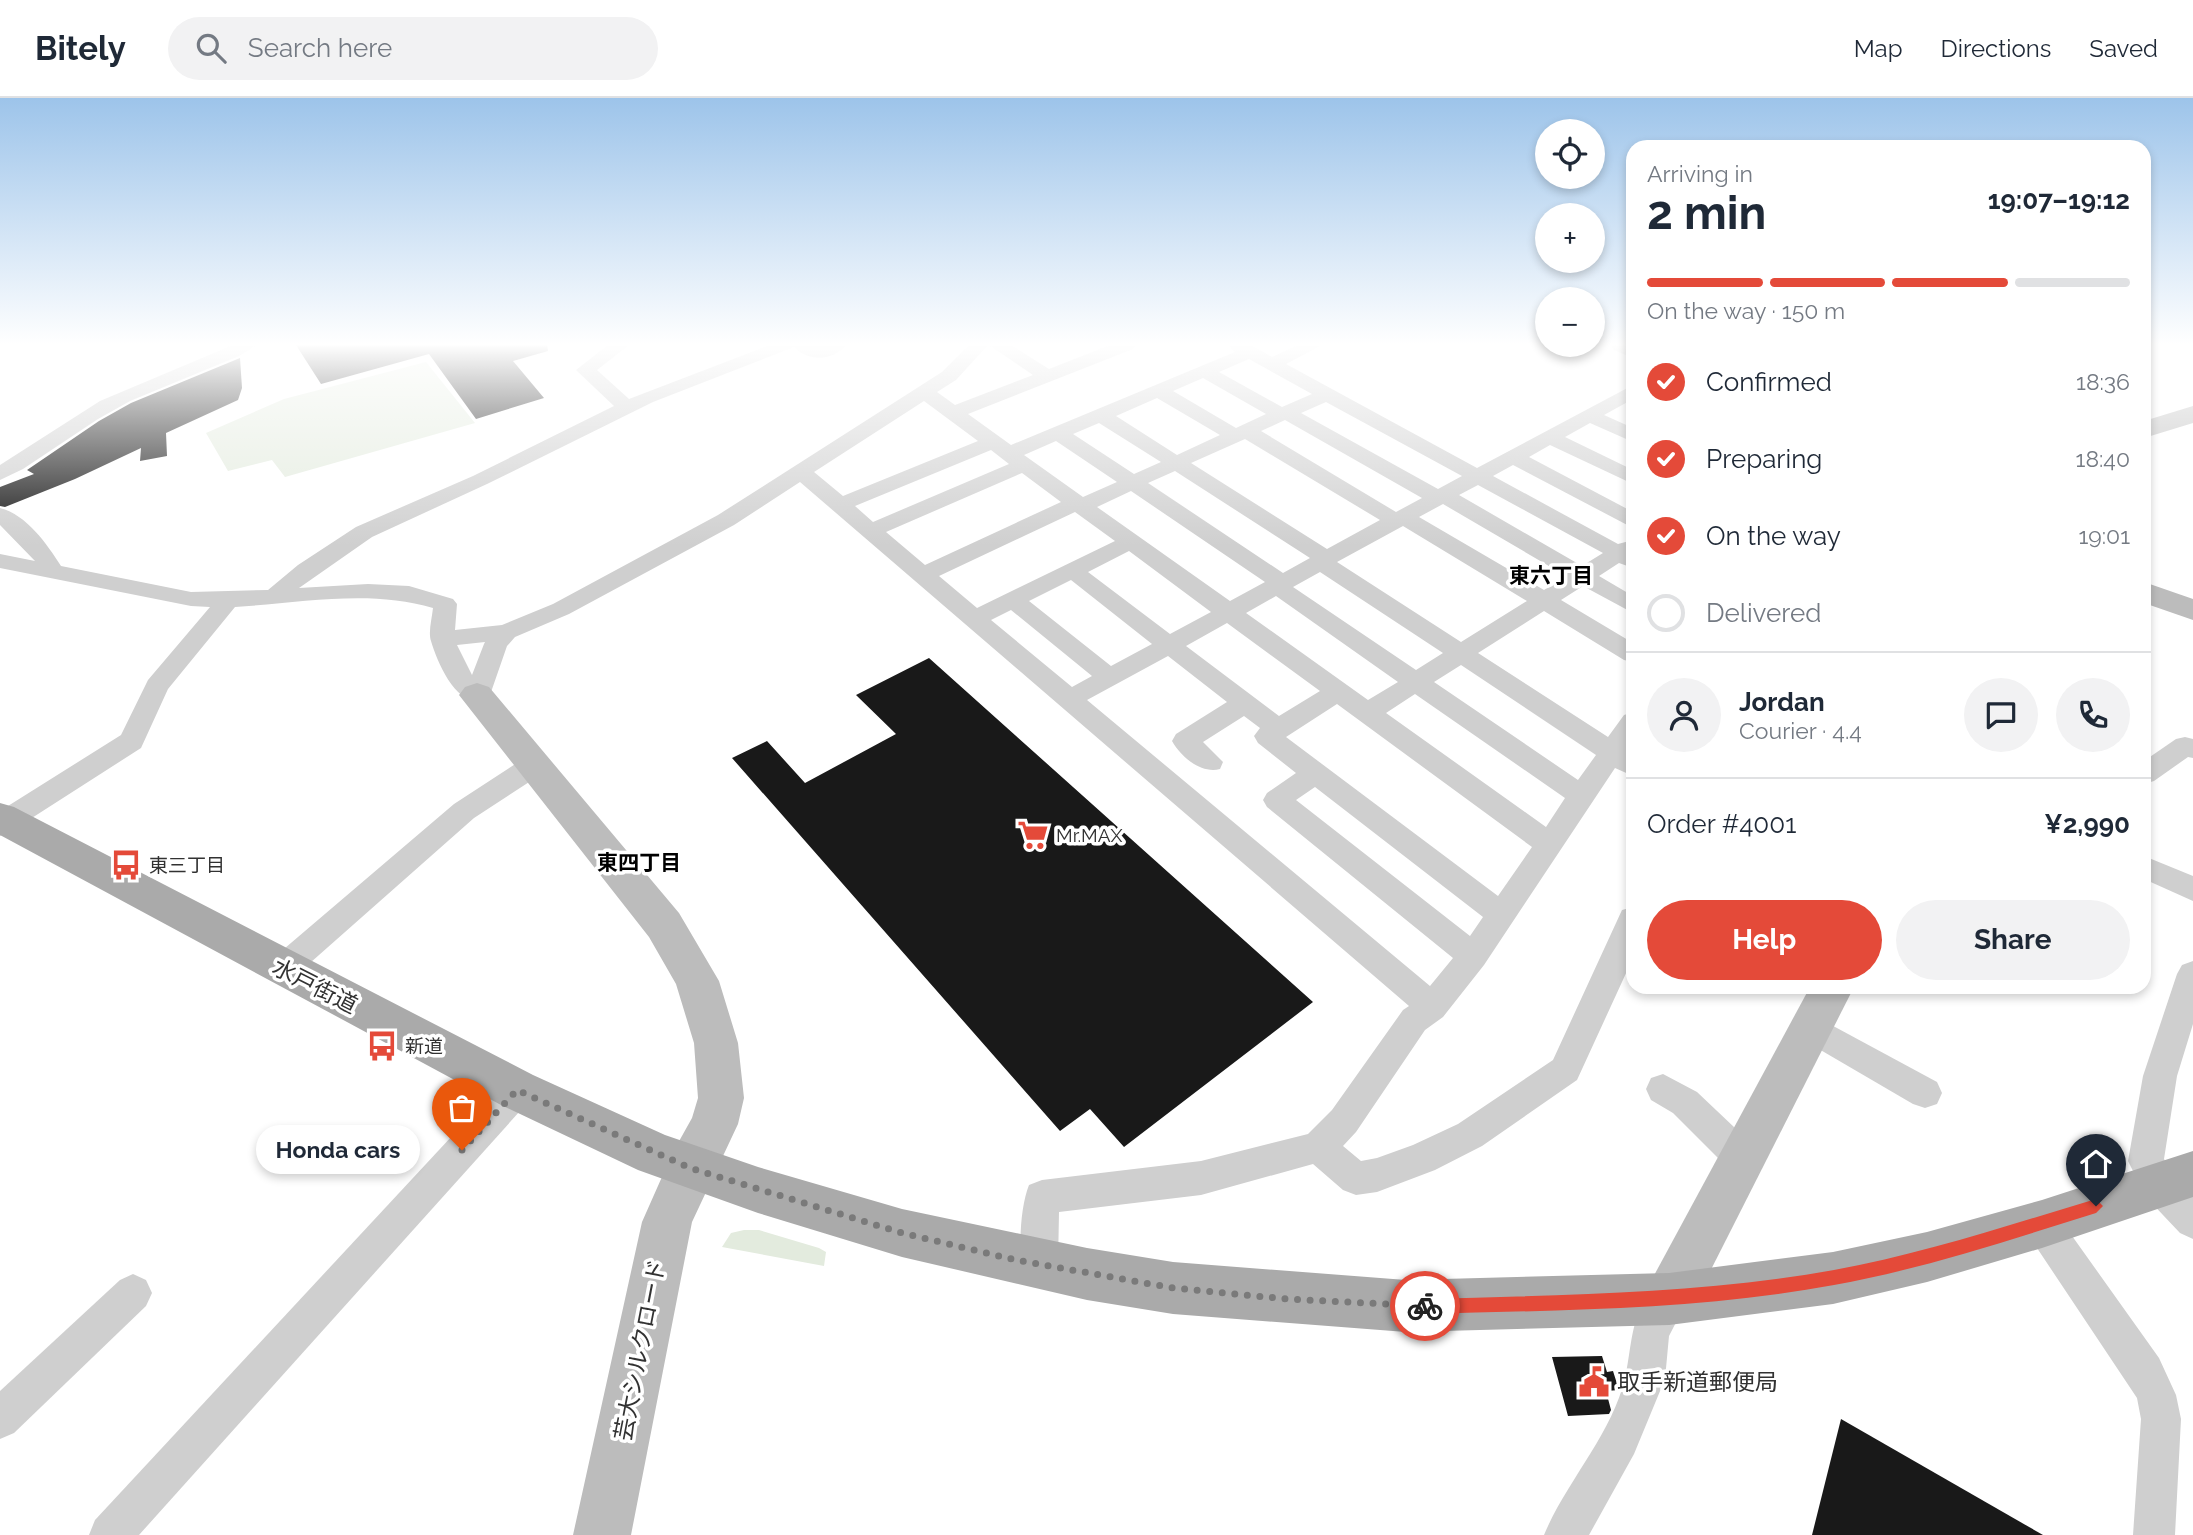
<!DOCTYPE html>
<html lang="en">
<head>
<meta charset="utf-8">
<style>
  body { margin:0; font-family:Raleway,"Noto Sans JP",sans-serif; background:#f2f2f3; color:#1f2937; height:100vh; display:flex; flex-direction:column; font-size:26px; white-space:nowrap }
  * { box-sizing:border-box; margin:0 }
  p { font-size:23px; color:#747a83 }
  .icon { flex:none; width:38px; height:38px; fill:none; stroke:currentColor; stroke-width:2; stroke-linecap:round; stroke-linejoin:round }
  .map { position:relative; flex:1; overflow:hidden }
  .sheet { position:absolute; left:1626px; top:42px; width:525px; height:854px; display:flex; flex-direction:column; background:#fff; border-radius:21px; box-shadow:0 4px 10px #0003 }
  .sheet>* { flex:none }
  .fabs { position:absolute; left:1535px; top:21px; display:grid; gap:14px }
  .fabs a { display:grid; place-items:center; width:70px; height:70px; border-radius:50%; background:#fff; box-shadow:0 4px 10px #0003; font-size:35px }
  .pin { position:absolute; display:grid; place-items:center; width:60px; height:60px; color:#fff; margin:-72px -30px; border-radius:50% 50% 50% 0; rotate:-45deg; box-shadow:0 0 7px #0007 }
  .pin .icon { rotate:45deg }
  .courier { position:absolute; display:grid; place-items:center; width:70px; height:70px; margin:-35px; border:5px solid #e44a39; border-radius:50%; background:#fff; color:#222; box-shadow:0 2px 9px #0007 }
  .bubble { position:absolute; height:49px; border-radius:24px; background:#fff; box-shadow:0 4px 10px #0003; font-size:23px; font-weight:700; line-height:49px; text-align:center }
  .overview em { font-style:normal; font-weight:700 }
  .overview div { display:flex; flex-direction:column-reverse }
  .overview { display:flex; align-items:center; justify-content:space-between; height:119px; padding:0 21px }
  h1 { font-size:46px; font-weight:700; line-height:52px }
  .bar { display:grid; grid-template-columns:repeat(4,1fr); gap:10px 7px; align-content:center; height:84px; padding:0 21px }
  .bar i { height:9px; border-radius:5px; background:#e0e1e3 }
  .bar .on { background:#e44a39 }
  .bar p { grid-column:span 4 }
  .line { display:flex; align-items:center; gap:18px; padding:0 21px; border-top:2px solid #e0e1e3 }
  .line div { flex:1 }
  .round { display:grid; place-items:center; flex:none; width:74px; height:74px; border-radius:37px; background:#f2f2f3 }
  ol { padding:0 21px; list-style:none }
  li { display:flex; align-items:center; gap:21px; height:77px }
  li p { margin-inline-start:auto }
  li .icon { padding:7px; border-radius:50%; background:#e44a39; color:#fff; stroke-width:4 }
  li:last-child { color:#747a83 }
  li i { width:38px; height:38px; border:4px solid #e0e1e3; border-radius:50% }
  .action { display:flex; gap:14px; margin-top:auto; padding:14px 21px }
  .action a { flex:1; height:80px; border-radius:42px; background:#e44a39; color:#fff; font-size:28px; font-weight:700; line-height:80px; text-align:center }
  .action a+a { background:#f2f2f3; color:#1f2937 }
  header { display:flex; align-items:center; gap:42px; box-sizing:border-box; height:98px; padding:0 35px; background:#fff; border-bottom:2px solid #e0e1e3 }
  header strong { font-size:33px }
  nav { display:flex; gap:38px; margin-inline-start:auto; font-size:24px }
  .search { width:490px; height:63px; background:#f2f2f3; display:flex; align-items:center; gap:18px; box-sizing:border-box; padding:0 24px; border-radius:38px; color:#747a83; font-size:26px }
  .map>svg:first-child { display:block }
  .green { fill:#e3ebde }
  .building { fill:#191919 }
  .lines { fill:none; stroke-linecap:round; stroke-linejoin:round }
  .street { fill:#cfcfcf; fill-rule:evenodd }
  .secondary { fill:#bcbcbc; fill-rule:evenodd }
  .primary { fill:#aaa; fill-rule:evenodd }
  .route { fill:#e44a39 }
  .done { stroke:#7a7a7a; stroke-width:7; stroke-dasharray:0 12.6 }
  .labels { text-anchor:middle; stroke-width:7; stroke-linejoin:round; paint-order:stroke }
  .poi-label { font-size:19px; fill:#323232; stroke:#fff; text-anchor:start }
  .neighbourhood-label { font-size:21px; font-weight:bold; fill:#000; stroke:#fff }
  .near-street-label { font-size:23px; fill:#323232; stroke:#fff }
  .near-poi-label { font-size:23px; fill:#323232; stroke:#fff; text-anchor:start }
</style>
</head>
<body>
<header>
<strong>Bitely</strong>
<div class="search"><svg class="icon" aria-label="search" viewBox="0 0 24 24"><circle cx="10" cy="10" r="6"/><path d="M15 15l6 6"/></svg>Search here</div>
<nav><a>Map</a><a>Directions</a><a>Saved</a></nav>
</header>
<div class="map">
<svg width="2193" height="1437" viewBox="0 0 2193 1437">
  <rect width="100%" height="100%" fill="#fff"/>
  <g class="green">
    <polygon points="426,264 475,325 285,379 272,362 228,373 206,335 284,301"/>
    <polygon points="744,1132 759,1132 819,1150 826,1154 824,1168 722,1149 731,1135"/>
  </g>
  <g class="building">
    <polygon points="296,247 547,247 548,253 513,263 544,300 476,321 429,256 321,286"/>
    <polygon points="240,260 242,290 238,302 166,335 167,358 140,363 141,350 75,381 5,409 0,408 0,389 34,376 27,372 99,323 131,305"/>
    <polygon points="929,560 1313,904 1124,1049 1090,1011 1060,1033 732,660 767,643 805,685 896,636 856,597"/>
    <polygon points="1602,1258 1607,1274 1613,1273 1619,1292 1606,1293 1611,1312 1609,1316 1568,1318 1552,1259"/>
    <polygon points="1841,1321 2043,1437 1812,1437"/>
  </g>
  <g class="lines">
    <g class="street">
      <polygon points="233,247 257,247 239,258 130,303 98,321 23,371 0,382 0,367 100,303"/>
      <path d="M608,247H629L597,272L629,301L770,247H846C833,263 809,264 794,249L653,304L487,386L372,439L299,490L368,486L409,488L453,501L457,506L455,532L502,527L553,506L718,417L942,274L969,247H988L956,282L937,294L955,307L1033,277L989,247H1011L1049,271L1110,247H1136L1133,251L968,316L1011,347L1235,254L1228,247H1251L1272,259L1298,247H1322L1286,266L1477,370L1633,287V301L1604,317L1633,330V344L1590,325L1565,339L1633,372V386L1550,347L1529,359L1633,414V430L1513,367L1493,378L1618,446L1633,442V470L1619,465L1599,478L1633,498V515L1583,488L1561,502L1633,545V564L1624,562L1544,513L1478,555L1608,639L1624,617L1633,614V644L1627,651L1633,655V678L1615,670L1484,867L1443,919L1425,932L1356,1034L1343,1048L1361,1063L1377,1060L1413,1047L1458,1026L1553,962L1622,812L1633,809V860L1577,982L1482,1048L1435,1072L1377,1094L1356,1097L1343,1092L1313,1066L1201,1097L1059,1114L1058,1167L1052,1180L1039,1185L1026,1180C1017,1158 1020,1109 1029,1087L1042,1082L1201,1063L1308,1036L1332,1012L1403,912L1409,908L800,384L734,427L569,516L515,539L507,548L490,597L486,603C457,611 438,566 431,543C428,534 432,520 433,510C370,491 299,505 235,509L168,591L141,650L10,734L0,738V713L121,637L148,582L210,509L191,508L0,470V456L35,463L0,427V410C27,417 47,446 61,468L191,494L268,492L298,467L356,429L473,378L614,308L576,272ZM1249,261L1312,296L1282,309L1219,274ZM1203,280L1266,316L1236,330L1173,293ZM1157,300L1220,337L1177,357L1116,318ZM924,303L978,343L843,398L814,374ZM1326,304L1462,378L1438,391L1301,315ZM1285,322L1422,400L1396,414L1261,333ZM1099,325L1161,364L1134,376L1073,336ZM1245,341L1380,422L1327,451L1191,365ZM1056,343L1117,384L1083,399L1024,357ZM991,352L1009,366L873,424L855,408ZM1175,373L1310,460L1283,475L1148,385ZM1022,375L1061,404L925,467L886,434ZM1478,387L1603,455L1582,468L1459,397ZM1131,393L1265,484L1230,503L1097,409ZM1443,406L1566,478L1544,492L1419,419ZM1075,414L1115,443L977,510L939,478ZM1403,428L1527,503L1461,544L1337,464ZM1129,453L1211,514L1170,536L1088,474ZM1320,474L1443,555L1416,572L1293,489ZM1071,482L1152,546L1111,568L1029,503ZM1276,498L1398,584L1368,602L1246,515ZM1011,512L1092,578L1072,589L991,522ZM1227,525L1320,593L1279,618L1186,548ZM485,544L484,546L472,577L457,547ZM1168,558L1227,604L1176,636L1172,643C1181,659 1201,676 1220,671L1223,664L1203,644L1244,618L1260,630L1254,638L1258,645L1296,675L1267,695L1263,702L1267,709L1453,860L1430,888L1087,602ZM1461,567L1596,657L1578,682L1434,584ZM1415,596L1565,700L1546,729L1386,615ZM1337,606L1532,749L1498,798L1286,639ZM1315,689L1483,819L1470,838L1296,702Z"/>
      <polygon points="2185,639 2193,641 2193,660 2188,659 2154,683 2144,686 2144,663 2176,641"/>
      <polygon points="533,658 543,661 546,668 543,675 474,720 293,880 282,884 271,880 266,871 271,862 454,706 523,661"/>
      <polygon points="2144,758 2193,778 2193,803 2144,781"/>
      <polygon points="2193,863 2193,926 2177,978 2164,1061 2172,1075 2193,1097 2193,1141 2180,1135 2146,1099 2128,1063 2143,978 2177,876 2182,867"/>
      <polygon points="1811,916 1937,984 1942,995 1937,1006 1925,1010 1913,1006 1800,940 1795,930 1800,920"/>
      <polygon points="1663,976 1697,994 1754,1048 1760,1060 1754,1072 1742,1076 1730,1072 1673,1015 1651,1002 1646,991 1651,980"/>
      <polygon points="517,977 529,981 534,992 529,1003 139,1437 89,1437 95,1422 505,981"/>
      <polygon points="2042,1108 2055,1114 2159,1260 2176,1297 2181,1321 2175,1437 2133,1437 2141,1321 2137,1300 2029,1138 2024,1126 2029,1114"/>
      <polygon points="133,1176 146,1182 152,1195 146,1208 14,1335 0,1341 0,1293 120,1182"/>
      <path d="M1669,1182L1682,1188L1688,1201L1669,1238L1665,1281L1634,1356L1589,1437H1544C1566,1384 1612,1336 1625,1280C1633,1246 1630,1198 1669,1182Z"/>
    </g>
    <g class="secondary">
      <polygon points="1611,247 1633,247 1633,260 1614,252"/>
      <polygon points="2193,308 2193,325 2144,340 2144,323"/>
      <polygon points="2144,484 2193,501 2193,522 2144,505"/>
      <polygon points="477,585 489,589 679,815 719,883 738,945 744,1000 738,1026 692,1124 631,1437 573,1437 642,1124 673,1054 692,1020 698,1000 694,945 676,886 649,839 459,597 465,589"/>
      <polygon points="1810,889 1854,889 1687,1219 1669,1227 1651,1219 1643,1201 1651,1183"/>
    </g>
    <polygon class="primary" points="0,705 14,709 533,977 665,1037 758,1069 902,1111 1087,1150 1173,1164 1406,1182 1669,1175 1833,1154 1927,1134 2042,1102 2193,1053 2193,1099 2042,1150 1927,1184 1833,1206 1669,1227 1406,1234 1173,1216 1087,1202 902,1159 758,1115 638,1072 501,1007 0,737"/>
  </g>
  <linearGradient id="sky" x2="0" y2="1"><stop stop-color="#9dc4ea"/><stop offset="0.55" stop-color="#fff"/><stop offset="1" stop-color="#fff" stop-opacity="0"/></linearGradient>
  <rect width="2193" height="448" fill="url(#sky)"/>
  <path class="route" d="M2096,1101L2103,1108L2096,1115C2009,1142 1923,1171 1834,1187C1699,1212 1562,1212 1425,1216L1419,1214L1417,1208L1419,1203L1425,1201C1562,1197 1699,1196 1834,1172C1923,1156 2009,1127 2096,1101Z"/>
  <g class="lines">
    <polyline class="done" points="462,1052 517,992 690,1070 902,1135 1016,1162 1173,1190 1287,1201 1425,1208"/>
  </g>
  <defs>
    <g id="supermarket-bare" transform="scale(2.415)"><path d="M-6-5.5h2.5l.6 2H6L4.5 2H-2.5L-4.4-4H-6ZM-1.5 3.2a1.3 1.3 0 1 0 .1 0ZM3 3.2a1.3 1.3 0 1 0 .1 0Z" fill="#e44a39" stroke="#fff" stroke-width="2.5" paint-order="stroke"/></g>
    <g id="bus-bare" transform="scale(2.415)"><path d="M-5-6H5V4H4V6H2V4H-2V6H-4V4H-5ZM-3.5-4V0h7V-4ZM-3.5 1.2v1.5H-2V1.2ZM2 1.2v1.5H3.5V1.2Z" fill="#e44a39" stroke="#fff" stroke-width="2.5" paint-order="stroke"/></g>
    <g id="civic-bare" transform="scale(2.415)"><path d="M-.6-6.5H3V-4.5H.6V-3L4-1V1h2V6H-6V1h2V-1L-.6-3ZM-1.2 2.5V6h2.4V2.5Z" fill="#e44a39" stroke="#fff" stroke-width="2.5" paint-order="stroke"/></g>
  </defs>
  <g fill-rule="evenodd">
    <use href="#supermarket-bare" x="1033" y="737"/>
    <use href="#bus-bare" x="126" y="767"/>
    <use href="#bus-bare" x="382" y="948"/>
    <use href="#civic-bare" x="1594" y="1284"/>
  </g>
  <g class="labels">
    <g class="poi-label">
      <text x="1056" y="744">Mr.MAX</text>
      <text x="149" y="774">東三丁目</text>
      <text x="405" y="955">新道</text>
    </g>
    <g class="neighbourhood-label">
      <text x="1551" y="485">東六丁目</text>
      <text x="639" y="772">東四丁目</text>
    </g>
    <g class="near-street-label">
      <text transform="translate(315 888) rotate(27)" y="8">水戸街道</text>
      <text transform="translate(640 1252) rotate(-79)" y="8">芸大シルクロード</text>
    </g>
    <g class="near-poi-label">
      <text x="1617" y="1292">取手新道郵便局</text>
    </g>
  </g>
</svg>
<div class="fabs">
<a><svg class="icon" aria-label="locate" viewBox="0 0 24 24"><circle cx="12" cy="12" r="6"/><path d="M12 2v4M12 18v4M2 12h4M18 12h4"/></svg></a>
<a>+</a>
<a>−</a>
</div>
<div class="pin" style="left:462px;top:1052px;background:#ea580c"><svg class="icon" aria-label="bag" viewBox="0 0 24 24"><path d="M5 8h14l-1 12H6zM9 8a3 3 0 0 1 6 0"/></svg></div>
<div class="pin" style="left:2096px;top:1108px;background:#1f2937"><svg class="icon" aria-label="home" viewBox="0 0 24 24"><path d="M3 11l9-7 9 7M6 9v11h12V9"/></svg></div>
<div class="courier" style="left:1425px;top:1208px"><svg class="icon" aria-label="bike" viewBox="0 0 24 24"><circle cx="6" cy="16" r="4"/><circle cx="18" cy="16" r="4"/><path d="M6 16l4-8h5l3 8M10 8l3 8H6M13 5h3"/></svg></div>
<div class="bubble" style="left:256px;top:1027px;width:164px">Honda cars</div>
<section class="sheet">
<div class="overview"><div><h1>2 min</h1><p>Arriving in</p></div><em>19:07–19:12</em></div>
<div class="bar"><i class="on"></i><i class="on"></i><i class="on"></i><i></i><p>On the way · 150 m</p></div>
<ol>
<li><svg class="icon" aria-label="check" viewBox="0 0 24 24"><path d="M5 12l5 5 9-10"/></svg>Confirmed<p>18:36</p></li>
<li><svg class="icon" aria-label="check" viewBox="0 0 24 24"><path d="M5 12l5 5 9-10"/></svg>Preparing<p>18:40</p></li>
<li><svg class="icon" aria-label="check" viewBox="0 0 24 24"><path d="M5 12l5 5 9-10"/></svg>On the way<p>19:01</p></li>
<li><i></i>Delivered</li>
</ol>
<div class="line" style="height:126px"><a class="round"><svg class="icon" aria-label="person" viewBox="0 0 24 24"><circle cx="12" cy="8" r="4"/><path d="M4 21q1-7 8-7t8 7"/></svg></a><div><b>Jordan</b><p>Courier · 4.4</p></div><a class="round"><svg class="icon" aria-label="chat" viewBox="0 0 24 24"><path d="M4 5h16v11H9l-5 4z"/></svg></a><a class="round"><svg class="icon" aria-label="phone" viewBox="0 0 24 24"><path d="M5 4h4l2 5-3 2q2 4 5 5l2-3 5 2v4C11 20 4 13 5 4z"/></svg></a></div>
<div class="line" style="height:91px"><div>Order #4001</div><b>¥2,990</b></div>
<div class="action"><a>Help</a><a>Share</a></div>
</section>
</div>
</body>
</html>
